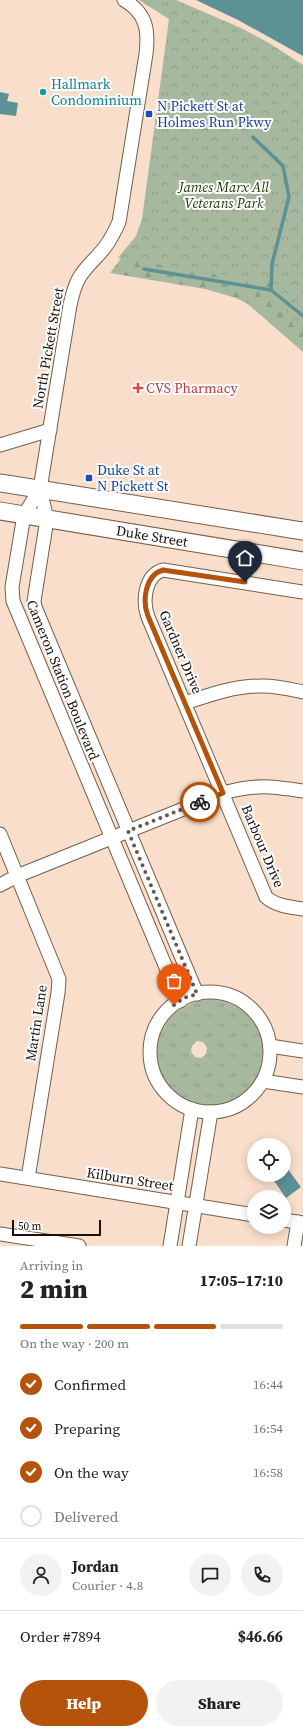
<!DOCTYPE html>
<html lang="en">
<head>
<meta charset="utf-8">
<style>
  body { margin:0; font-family:"Source Serif 4",serif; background:#f2f2f2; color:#222; height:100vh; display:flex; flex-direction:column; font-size:15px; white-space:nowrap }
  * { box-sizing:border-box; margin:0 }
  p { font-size:13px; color:#767676 }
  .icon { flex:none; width:22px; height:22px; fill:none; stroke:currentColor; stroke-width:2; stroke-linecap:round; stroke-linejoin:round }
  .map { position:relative; height:1246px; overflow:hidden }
  .sheet { display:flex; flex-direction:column; background:#fff; flex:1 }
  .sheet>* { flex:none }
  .fabs { position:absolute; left:247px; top:1138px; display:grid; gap:8px }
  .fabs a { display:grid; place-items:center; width:44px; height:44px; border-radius:50%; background:#fff; box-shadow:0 2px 10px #0003; font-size:20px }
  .scale { position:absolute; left:12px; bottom:10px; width:89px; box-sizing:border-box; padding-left:4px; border:2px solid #181009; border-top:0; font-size:11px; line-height:14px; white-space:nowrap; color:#181009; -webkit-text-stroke:3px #fff; paint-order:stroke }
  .pin { position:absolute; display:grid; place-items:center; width:34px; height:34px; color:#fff; margin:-41px -17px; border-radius:50% 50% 50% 0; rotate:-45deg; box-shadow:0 0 4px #0007 }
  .pin .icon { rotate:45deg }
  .courier { position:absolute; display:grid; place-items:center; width:40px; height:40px; margin:-20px; border:3px solid #b45309; border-radius:50%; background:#fff; color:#222; box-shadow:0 1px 5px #0007 }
  .head em { font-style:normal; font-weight:800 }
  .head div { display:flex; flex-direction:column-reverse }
  .head { display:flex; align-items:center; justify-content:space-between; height:68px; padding:0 20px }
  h1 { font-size:26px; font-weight:800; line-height:30px }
  .bar { display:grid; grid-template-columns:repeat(4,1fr); gap:6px 4px; align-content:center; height:48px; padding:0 20px }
  .bar i { height:5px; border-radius:3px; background:#e0e0e0 }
  .bar .current { background:#b45309 }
  .bar p { grid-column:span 4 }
  .line { display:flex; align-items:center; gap:10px; padding:0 20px; border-top:1px solid #e0e0e0 }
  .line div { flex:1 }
  .round { display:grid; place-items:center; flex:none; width:42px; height:42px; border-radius:21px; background:#f2f2f2 }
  ol { padding:0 20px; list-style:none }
  li { display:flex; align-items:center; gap:12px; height:44px }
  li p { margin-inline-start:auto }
  li .icon { padding:4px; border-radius:50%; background:#b45309; color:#fff; stroke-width:4 }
  li:last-child { color:#767676 }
  li i { width:22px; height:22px; border:2px solid #e0e0e0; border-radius:50% }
  .primary-button { display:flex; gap:8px; margin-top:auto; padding:8px 20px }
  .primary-button a { flex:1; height:46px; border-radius:24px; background:#b45309; color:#fff; font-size:16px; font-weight:800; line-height:46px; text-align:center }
  .primary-button a+a { background:#f2f2f2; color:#222 }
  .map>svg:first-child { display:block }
  .grass { fill:url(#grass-tufts); fill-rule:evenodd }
  .forest { fill:url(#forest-firs) }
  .park { fill:url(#park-crowns) }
  .water { fill:#5c9195 }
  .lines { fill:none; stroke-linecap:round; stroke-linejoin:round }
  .stream { stroke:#5c9195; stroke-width:3.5 }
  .minor-casing { stroke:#755f4d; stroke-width:15 }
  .major-casing { stroke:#755f4d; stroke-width:19 }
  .minor { stroke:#fff; stroke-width:13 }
  .major { stroke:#fff; stroke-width:17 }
  .done { stroke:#67584d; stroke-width:4; stroke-dasharray:0 7.2 }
  .route { stroke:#b45309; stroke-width:5 }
  .culture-dot { fill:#0f9aa8; stroke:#fff; stroke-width:1.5 }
  .transit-dot { fill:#1a4fb4; stroke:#fff; stroke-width:1.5 }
  .health-dot { fill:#e0444e; stroke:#fff; stroke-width:1.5 }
  .labels { text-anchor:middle; stroke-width:4; stroke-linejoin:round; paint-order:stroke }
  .culture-label { font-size:14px; fill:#0d838f; stroke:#fff; text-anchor:start }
  .transit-label { font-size:14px; fill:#164399; stroke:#fff; text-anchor:start }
  .park-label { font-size:14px; font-style:italic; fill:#183702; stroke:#fff }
  .street-label { font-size:14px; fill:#181009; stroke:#fff }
  .health-label { font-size:14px; fill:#be3a42; stroke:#fff; text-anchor:start }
</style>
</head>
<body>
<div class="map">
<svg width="303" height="1246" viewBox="0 0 303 1246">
  <defs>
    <pattern id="grass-tufts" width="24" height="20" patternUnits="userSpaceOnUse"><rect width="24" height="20" fill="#a6b99e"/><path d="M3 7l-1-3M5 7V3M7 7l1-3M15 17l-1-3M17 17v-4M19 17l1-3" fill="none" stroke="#8e9e87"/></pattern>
    <pattern id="forest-firs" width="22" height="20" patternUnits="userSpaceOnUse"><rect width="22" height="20" fill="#a6b99e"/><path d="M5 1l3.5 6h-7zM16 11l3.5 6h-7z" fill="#8e9e87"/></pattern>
    <pattern id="park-crowns" width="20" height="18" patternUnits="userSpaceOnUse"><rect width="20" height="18" fill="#a6b99e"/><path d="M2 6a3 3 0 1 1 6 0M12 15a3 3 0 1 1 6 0" fill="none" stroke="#8e9e87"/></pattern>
  </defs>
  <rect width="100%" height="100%" fill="#f9decb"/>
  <path class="grass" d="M208,999C281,1002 282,1100 214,1106C147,1111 132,1010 208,999ZM197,1041L203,1042L207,1048L206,1054L201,1058L195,1057L191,1052L192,1046Z"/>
  <polygon class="forest" points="303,132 303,352 248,304 236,298 205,289 110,273 135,240"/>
  <polygon class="park" points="139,0 176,0 241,28 269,43 303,65 303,330 297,330 272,283 118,258 136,236 142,219 169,19"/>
  <g class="water">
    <polygon points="196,0 303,0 303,56 238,20"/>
    <polygon points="0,92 9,94 7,101 18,103 16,116 0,114"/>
    <polygon points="284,1164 301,1187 286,1198 270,1175 284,1175"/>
  </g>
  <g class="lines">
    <g class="stream">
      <polyline points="253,137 283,166 289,197 272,264 271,290"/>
      <polyline points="144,269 271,290 303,316"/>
    </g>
    <g class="minor-casing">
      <g id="minor">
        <path d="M124,0C146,13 149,29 146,54L119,222C115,231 111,239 105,247C97,258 86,266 79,278C74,287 72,296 70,305L40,489L47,519L34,601L35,607L197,994"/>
        <polyline points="0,445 50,430"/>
        <polyline points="40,489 24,515 12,587 13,601 180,1001"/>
        <path d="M303,592L163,570C145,575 142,601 148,617L266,897C276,906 290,907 303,909"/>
        <path d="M185,703C209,695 234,686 260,686C274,685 289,689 303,692"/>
        <polyline points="0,834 59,979 58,993 28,1178"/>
        <path d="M0,885L17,876L223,793C256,784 270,786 303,791"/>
        <circle cx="210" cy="1052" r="60"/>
        <polyline points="270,1046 303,1051"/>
        <polyline points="263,1081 303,1087"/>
        <polyline points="0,1174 254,1215"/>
        <polyline points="284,1220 303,1223"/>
        <polyline points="0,1234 79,1246"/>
        <polyline points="170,1246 192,1109"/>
        <polyline points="189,1246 211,1112"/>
        <polyline points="294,1246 298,1222"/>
      </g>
    </g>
    <g class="major-casing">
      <g id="major">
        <polyline points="0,483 303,531"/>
        <path id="s1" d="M0,511L303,561"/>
      </g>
    </g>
    <use href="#minor" class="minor"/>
    <use href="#major" class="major"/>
  </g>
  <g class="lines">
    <polyline class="done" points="174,1005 184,998 197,994 128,831 200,802"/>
    <path class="route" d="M200,802L223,793L148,616C142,601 145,575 163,570L245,582"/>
  </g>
  <circle class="culture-dot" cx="43" cy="92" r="4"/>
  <g class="transit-dot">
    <rect x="145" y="110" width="8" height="8" rx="2"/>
    <rect x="85" y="474" width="8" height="8" rx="2"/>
  </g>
  <path class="health-dot" d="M136 382h4v4h4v4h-4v4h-4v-4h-4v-4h4z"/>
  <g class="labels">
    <g class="culture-label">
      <text x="51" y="89">Hallmark<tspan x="51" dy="16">Condominium</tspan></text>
    </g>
    <g class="transit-label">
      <text x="157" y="111">N Pickett St at<tspan x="157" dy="16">Holmes Run Pkwy</tspan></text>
      <text x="97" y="475">Duke St at<tspan x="97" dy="16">N Pickett St</tspan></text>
    </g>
    <g class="park-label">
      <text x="224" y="192">James Marx All<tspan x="224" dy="16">Veterans Park</tspan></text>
    </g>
    <g class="street-label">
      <text transform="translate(48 348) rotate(-80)" y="5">North Pickett Street</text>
      <text dy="5" stroke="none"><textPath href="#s1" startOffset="154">Duke Street</textPath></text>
      <text transform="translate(181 652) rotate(67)" y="5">Gardner Drive</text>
      <text transform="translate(63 680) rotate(68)" y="5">Cameron Station Boulevard</text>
      <text transform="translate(263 846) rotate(67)" y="5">Barbour Drive</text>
      <text transform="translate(36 1023) rotate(-81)" y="5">Martin Lane</text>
      <text transform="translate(130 1179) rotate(9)" y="5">Kilburn Street</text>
    </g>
    <g class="health-label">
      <text x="146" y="393">CVS Pharmacy</text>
    </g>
  </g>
</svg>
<div class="fabs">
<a><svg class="icon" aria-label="locate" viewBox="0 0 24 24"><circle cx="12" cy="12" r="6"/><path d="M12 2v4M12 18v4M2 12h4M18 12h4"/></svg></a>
<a><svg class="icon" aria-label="layers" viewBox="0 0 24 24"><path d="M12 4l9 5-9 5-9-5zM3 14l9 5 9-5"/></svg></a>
</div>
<div class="scale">50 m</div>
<div class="pin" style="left:174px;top:1005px;background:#ea580c"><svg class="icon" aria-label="bag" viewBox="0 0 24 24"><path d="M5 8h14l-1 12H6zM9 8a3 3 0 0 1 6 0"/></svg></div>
<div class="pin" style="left:245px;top:582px;background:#1f2937"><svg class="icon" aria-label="home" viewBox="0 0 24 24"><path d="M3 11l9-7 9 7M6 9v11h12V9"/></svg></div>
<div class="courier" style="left:200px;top:802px"><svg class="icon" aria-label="bike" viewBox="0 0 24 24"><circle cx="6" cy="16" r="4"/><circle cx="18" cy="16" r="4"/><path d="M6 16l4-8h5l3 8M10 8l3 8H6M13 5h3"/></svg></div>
</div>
<section class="sheet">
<div class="head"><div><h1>2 min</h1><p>Arriving in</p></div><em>17:05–17:10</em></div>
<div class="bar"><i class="current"></i><i class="current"></i><i class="current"></i><i></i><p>On the way · 200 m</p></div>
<ol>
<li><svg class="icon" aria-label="check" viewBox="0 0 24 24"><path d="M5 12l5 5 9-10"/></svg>Confirmed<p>16:44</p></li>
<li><svg class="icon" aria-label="check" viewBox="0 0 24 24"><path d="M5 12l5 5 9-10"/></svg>Preparing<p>16:54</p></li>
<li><svg class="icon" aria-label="check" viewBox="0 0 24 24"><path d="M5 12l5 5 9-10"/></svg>On the way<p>16:58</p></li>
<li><i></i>Delivered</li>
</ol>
<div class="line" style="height:72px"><a class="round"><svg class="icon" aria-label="person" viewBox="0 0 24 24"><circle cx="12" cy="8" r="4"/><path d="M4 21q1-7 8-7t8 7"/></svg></a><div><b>Jordan</b><p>Courier · 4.8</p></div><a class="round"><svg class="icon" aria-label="chat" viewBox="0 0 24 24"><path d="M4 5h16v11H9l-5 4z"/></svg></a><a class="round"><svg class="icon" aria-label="phone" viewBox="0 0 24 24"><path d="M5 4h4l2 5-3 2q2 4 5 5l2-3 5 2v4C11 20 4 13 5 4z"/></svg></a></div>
<div class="line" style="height:52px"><div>Order #7894</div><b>$46.66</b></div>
<div class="primary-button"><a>Help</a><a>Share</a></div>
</section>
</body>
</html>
